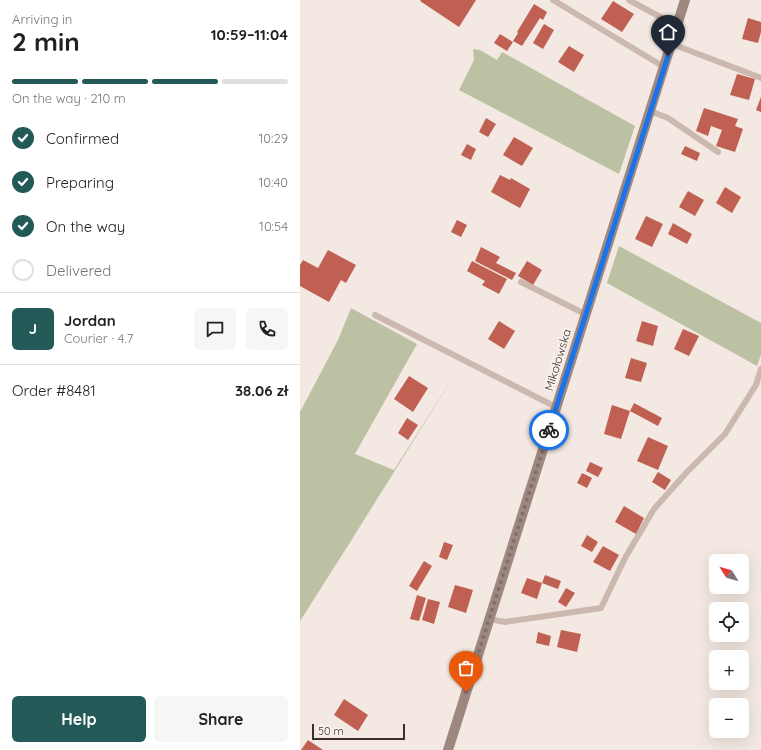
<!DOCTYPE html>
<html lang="en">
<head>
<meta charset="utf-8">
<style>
  body { margin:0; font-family:Quicksand,sans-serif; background:#f6f6f6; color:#202124; height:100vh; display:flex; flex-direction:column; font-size:15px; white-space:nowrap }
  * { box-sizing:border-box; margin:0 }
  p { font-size:13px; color:#757577 }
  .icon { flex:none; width:22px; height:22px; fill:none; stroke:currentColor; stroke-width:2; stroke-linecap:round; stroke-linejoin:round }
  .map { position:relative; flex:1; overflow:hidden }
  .drawer { display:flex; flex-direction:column; background:#fff; width:300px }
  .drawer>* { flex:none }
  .needle { width:26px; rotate:307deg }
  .buttons { position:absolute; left:409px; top:554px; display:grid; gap:8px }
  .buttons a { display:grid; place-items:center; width:40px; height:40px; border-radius:6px; background:#fff; box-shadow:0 4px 16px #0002; font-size:20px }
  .scale { position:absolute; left:12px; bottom:10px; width:93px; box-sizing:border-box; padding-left:4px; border:2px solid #3a2f2c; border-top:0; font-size:11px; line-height:14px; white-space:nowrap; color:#3a2f2c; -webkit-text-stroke:3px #faf3ef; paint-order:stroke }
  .pin { position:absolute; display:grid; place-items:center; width:34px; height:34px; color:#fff; margin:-41px -17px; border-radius:50% 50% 50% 0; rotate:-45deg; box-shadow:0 0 4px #0007 }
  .pin .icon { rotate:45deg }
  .courier { position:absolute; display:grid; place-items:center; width:40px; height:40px; margin:-20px; border:3px solid #1a73e8; border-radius:50%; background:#fff; color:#222; box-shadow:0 1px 5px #0007 }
  .headline em { font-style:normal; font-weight:700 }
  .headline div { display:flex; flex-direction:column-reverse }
  .headline { display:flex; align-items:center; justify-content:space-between; height:68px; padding:0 12px }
  h1 { font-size:26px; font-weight:700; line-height:30px }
  .bar { display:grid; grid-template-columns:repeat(4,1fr); gap:6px 4px; align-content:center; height:48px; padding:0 12px }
  .bar i { height:5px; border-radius:3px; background:#e0e0e0 }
  .bar .on { background:#235956 }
  .bar p { grid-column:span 4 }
  .line { display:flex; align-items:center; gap:10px; padding:0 12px; border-top:1px solid #e0e0e0 }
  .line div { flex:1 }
  .round { display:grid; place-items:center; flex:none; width:42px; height:42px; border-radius:6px; background:#f6f6f6 }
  ol { padding:0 12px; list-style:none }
  li { display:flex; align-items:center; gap:12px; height:44px }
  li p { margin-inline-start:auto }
  li .icon { padding:4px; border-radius:50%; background:#235956; color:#fff; stroke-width:4 }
  li:last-child { color:#757577 }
  li i { width:22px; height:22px; border:2px solid #e0e0e0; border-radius:50% }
  .cta { display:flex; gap:8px; margin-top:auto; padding:8px 12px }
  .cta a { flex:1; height:46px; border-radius:6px; background:#235956; color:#fff; font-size:16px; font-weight:700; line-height:46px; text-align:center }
  .cta a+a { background:#f6f6f6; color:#202124 }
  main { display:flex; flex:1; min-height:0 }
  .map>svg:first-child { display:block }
  .green { fill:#bbc1a2 }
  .building { fill:#bf6053 }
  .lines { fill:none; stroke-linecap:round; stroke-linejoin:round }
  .service { stroke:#cbb8ae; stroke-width:6 }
  .secondary { stroke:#9e877f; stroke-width:10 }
  .done { stroke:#7b706c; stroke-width:4; stroke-dasharray:0 7.2 }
  .route { stroke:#1a73e8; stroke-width:5 }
  .labels { text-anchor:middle; stroke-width:3; stroke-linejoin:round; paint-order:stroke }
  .street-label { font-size:12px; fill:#3a2f2c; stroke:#faf3ef }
</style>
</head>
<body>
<main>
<section class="drawer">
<div class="headline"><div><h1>2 min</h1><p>Arriving in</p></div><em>10:59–11:04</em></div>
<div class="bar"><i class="on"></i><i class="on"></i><i class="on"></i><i></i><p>On the way · 210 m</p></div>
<ol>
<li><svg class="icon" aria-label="check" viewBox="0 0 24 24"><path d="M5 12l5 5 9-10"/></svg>Confirmed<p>10:29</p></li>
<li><svg class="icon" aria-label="check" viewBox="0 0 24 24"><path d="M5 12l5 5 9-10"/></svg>Preparing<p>10:40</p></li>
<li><svg class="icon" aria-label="check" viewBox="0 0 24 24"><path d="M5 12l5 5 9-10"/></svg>On the way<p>10:54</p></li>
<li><i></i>Delivered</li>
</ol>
<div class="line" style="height:72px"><b class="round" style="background:#235956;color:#fff">J</b><div><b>Jordan</b><p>Courier · 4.7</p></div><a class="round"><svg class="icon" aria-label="chat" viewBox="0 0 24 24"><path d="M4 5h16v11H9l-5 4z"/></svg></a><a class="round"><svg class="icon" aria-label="phone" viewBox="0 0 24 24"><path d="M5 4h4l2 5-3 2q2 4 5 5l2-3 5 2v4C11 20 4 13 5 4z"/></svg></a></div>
<div class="line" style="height:52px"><div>Order #8481</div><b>38.06 zł</b></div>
<div class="cta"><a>Help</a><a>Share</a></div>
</section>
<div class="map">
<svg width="461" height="750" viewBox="0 0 461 750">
  <rect width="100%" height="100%" fill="#f3e9e2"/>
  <g class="green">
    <polygon points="173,49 180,50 197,60 202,52 335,126 319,174 159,90 174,60"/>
    <polygon points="319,246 461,323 461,355 457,366 307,283"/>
    <polygon points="51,308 117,344 55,454 94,470 159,368 49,544 0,621 0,412 38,340"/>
  </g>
  <g class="building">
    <polygon points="121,0 176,0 159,27 120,1"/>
    <polygon points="313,1 334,14 322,32 301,19"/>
    <polygon points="234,4 247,12 243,20 240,18 222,46 213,41 218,33 217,32"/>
    <polygon points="448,18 461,22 461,32 458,43 442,39"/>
    <polygon points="244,24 254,30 243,49 233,43"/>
    <polygon points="200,34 213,42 207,51 194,43"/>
    <polygon points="269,46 284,55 274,72 258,62"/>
    <polygon points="437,74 455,79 449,100 430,95"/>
    <polygon points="461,97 461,112 456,110"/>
    <polygon points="404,108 438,119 435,126 443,129 435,152 416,146 422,130 411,126 408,136 396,131"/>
    <polygon points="186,118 196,124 188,137 179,132"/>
    <polygon points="214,137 233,148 222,166 203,155"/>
    <polygon points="167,144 176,149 171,160 161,155"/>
    <polygon points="385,146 400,153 397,161 381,154"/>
    <polygon points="200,175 210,180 211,178 230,189 220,208 191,192"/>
    <polygon points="425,187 441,197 432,213 416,203"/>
    <polygon points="388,191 404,200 395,216 379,207"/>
    <polygon points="346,216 363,224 352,247 335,239"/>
    <polygon points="157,220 167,225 161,237 151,232"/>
    <polygon points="373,223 392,234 387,244 368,234"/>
    <polygon points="181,247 200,257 196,263 216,273 212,280 175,261"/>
    <polygon points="28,250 56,265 46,283 41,280 29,302 0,286 0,265 3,260 18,268"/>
    <polygon points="172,261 207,279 199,294 182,285 185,281 167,271"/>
    <polygon points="227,261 242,270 233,285 218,276"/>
    <polygon points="199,321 215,331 204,349 188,339"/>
    <polygon points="342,321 358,326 353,346 336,341"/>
    <polygon points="383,329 399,336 389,356 374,349"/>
    <polygon points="331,358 347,363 341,382 325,378"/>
    <polygon points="109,376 128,388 113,412 94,399"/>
    <polygon points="334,403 362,418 358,426 330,411"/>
    <polygon points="312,405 330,411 321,439 304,434"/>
    <polygon points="107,418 118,425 108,440 98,433"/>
    <polygon points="348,437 368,446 358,470 337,461"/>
    <polygon points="290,462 303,468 298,477 286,471"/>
    <polygon points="358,472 371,480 365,490 352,482"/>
    <polygon points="282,473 292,478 287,488 277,483"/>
    <polygon points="324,506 344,518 336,534 315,522"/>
    <polygon points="287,535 298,542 292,552 281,546"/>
    <polygon points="144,542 153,545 147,560 139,557"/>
    <polygon points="303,546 319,555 310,571 293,562"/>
    <polygon points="124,561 132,566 117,591 109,586"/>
    <polygon points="245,575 261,581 258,589 242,583"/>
    <polygon points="227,578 242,583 237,599 221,593"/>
    <polygon points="155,585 173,590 166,613 148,607"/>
    <polygon points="266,588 275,593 266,607 258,602"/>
    <polygon points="117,595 126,598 119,621 110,619"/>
    <polygon points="128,599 140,602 134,624 122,620"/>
    <polygon points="261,630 281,634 277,652 257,647"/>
    <polygon points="238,632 251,636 249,646 236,643"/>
    <polygon points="44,699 68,715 58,731 34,715"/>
    <polygon points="8,740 23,750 1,750"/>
  </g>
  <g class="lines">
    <g class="service">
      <polyline points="253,0 364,67"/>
      <polyline points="329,0 377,26"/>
      <polyline points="372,44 461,78"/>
      <polyline points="350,111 368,118 418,152"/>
      <polyline points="221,282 285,314"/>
      <polyline points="75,315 256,407"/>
      <polyline points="189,619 205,622 301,608 325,558 354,509 387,472 425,434 456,385 461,369"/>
    </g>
    <polyline class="secondary" points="148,750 385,0"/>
  </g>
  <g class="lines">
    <polyline class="done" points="166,692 249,430"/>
    <polyline class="route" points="249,430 368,56"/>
  </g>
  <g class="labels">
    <g class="street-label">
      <text transform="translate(258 360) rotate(-73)" y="4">Mikołowska</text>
    </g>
  </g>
</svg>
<div class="buttons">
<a><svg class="needle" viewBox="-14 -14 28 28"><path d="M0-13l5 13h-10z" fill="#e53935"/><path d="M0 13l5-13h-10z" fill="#757577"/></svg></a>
<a><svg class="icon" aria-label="locate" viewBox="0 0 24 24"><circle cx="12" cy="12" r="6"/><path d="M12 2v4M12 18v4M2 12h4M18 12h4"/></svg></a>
<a>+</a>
<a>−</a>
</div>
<div class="scale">50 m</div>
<div class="pin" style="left:166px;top:692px;background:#ea580c"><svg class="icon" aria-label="bag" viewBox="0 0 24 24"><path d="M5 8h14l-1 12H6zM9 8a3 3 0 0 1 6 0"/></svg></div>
<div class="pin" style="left:368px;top:56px;background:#1f2937"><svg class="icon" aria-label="home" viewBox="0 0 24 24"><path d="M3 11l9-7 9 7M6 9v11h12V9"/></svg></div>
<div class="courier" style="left:249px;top:430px"><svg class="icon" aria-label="bike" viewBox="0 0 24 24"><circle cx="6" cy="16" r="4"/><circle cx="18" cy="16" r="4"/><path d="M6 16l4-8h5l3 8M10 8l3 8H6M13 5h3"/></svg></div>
</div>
</main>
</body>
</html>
